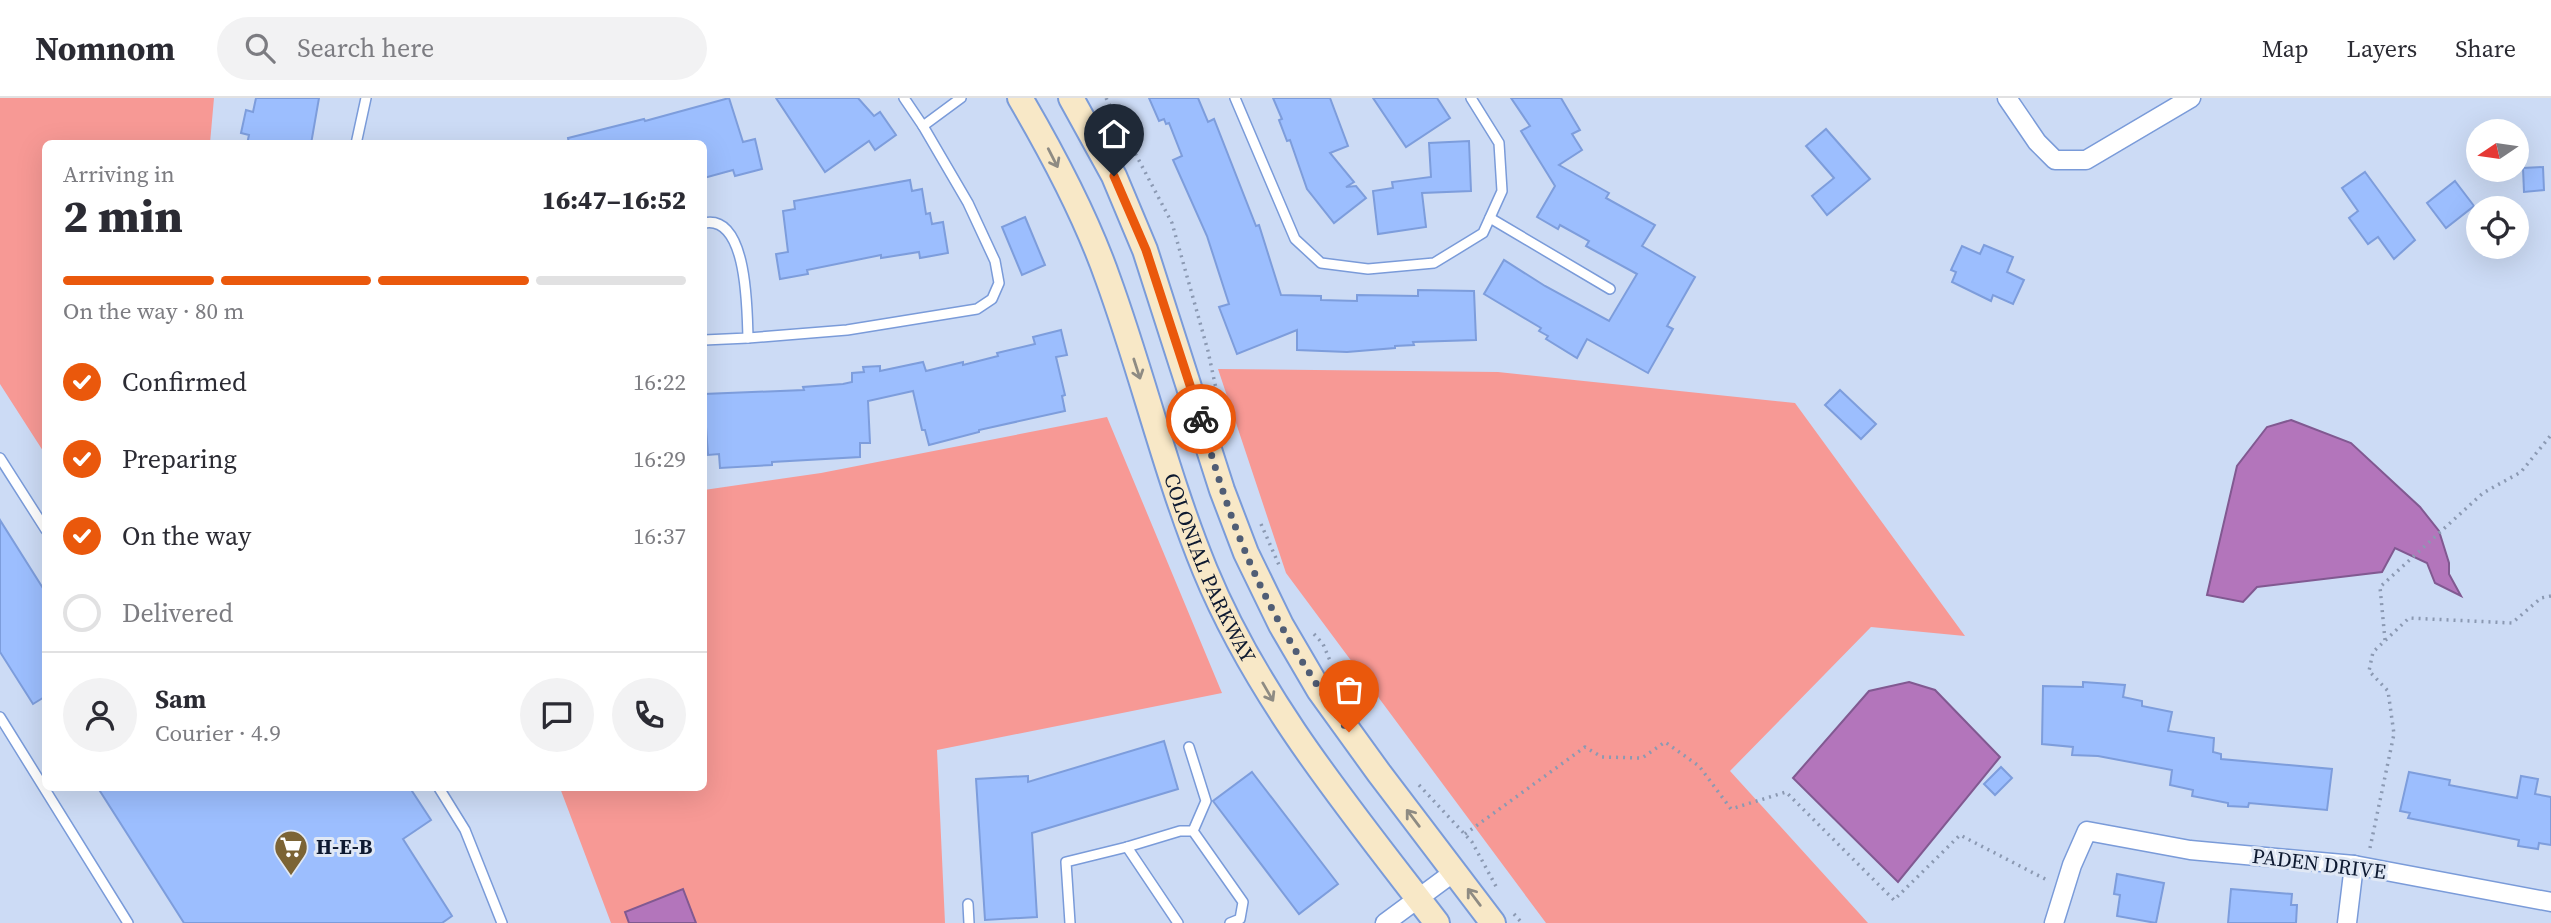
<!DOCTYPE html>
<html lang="en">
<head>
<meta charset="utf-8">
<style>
  body { margin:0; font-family:"Source Serif 4",serif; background:#f2f2f3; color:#2b2b33; height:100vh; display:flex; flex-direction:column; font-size:26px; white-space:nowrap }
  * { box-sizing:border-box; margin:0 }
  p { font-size:23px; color:#7c7c81 }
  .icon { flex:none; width:38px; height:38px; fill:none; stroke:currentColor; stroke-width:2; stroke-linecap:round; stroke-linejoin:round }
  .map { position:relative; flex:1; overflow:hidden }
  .side { position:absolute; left:42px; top:42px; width:665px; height:651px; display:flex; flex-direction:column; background:#fff; border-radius:10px; box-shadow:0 7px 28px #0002 }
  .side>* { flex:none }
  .needle { width:46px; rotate:257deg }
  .fabs { position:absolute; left:2466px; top:21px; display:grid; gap:14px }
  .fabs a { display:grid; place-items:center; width:63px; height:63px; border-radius:50%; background:#fff; box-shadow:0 7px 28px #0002; font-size:35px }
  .pin { position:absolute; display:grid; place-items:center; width:60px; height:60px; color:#fff; margin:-72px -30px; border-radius:50% 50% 50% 0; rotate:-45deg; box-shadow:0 0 7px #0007 }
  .pin .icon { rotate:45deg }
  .courier { position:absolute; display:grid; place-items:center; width:70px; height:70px; margin:-35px; border:5px solid #ea580c; border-radius:50%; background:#fff; color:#222; box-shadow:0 2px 9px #0007 }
  .headline em { font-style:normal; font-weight:800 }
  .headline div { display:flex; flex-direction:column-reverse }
  .headline { display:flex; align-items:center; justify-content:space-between; height:119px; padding:0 21px }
  h1 { font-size:46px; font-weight:800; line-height:52px }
  .bar { display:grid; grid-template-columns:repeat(4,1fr); gap:10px 7px; align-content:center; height:84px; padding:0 21px }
  .bar i { height:9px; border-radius:5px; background:#e1e1e2 }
  .bar .on { background:#ea580c }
  .bar p { grid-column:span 4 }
  .line { display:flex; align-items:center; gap:18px; padding:0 21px; border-top:2px solid #e1e1e2 }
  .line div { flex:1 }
  .round { display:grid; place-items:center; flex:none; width:74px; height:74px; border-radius:37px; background:#f2f2f3 }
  ol { padding:0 21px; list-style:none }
  li { display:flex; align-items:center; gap:21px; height:77px }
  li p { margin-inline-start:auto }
  li .icon { padding:7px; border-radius:50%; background:#ea580c; color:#fff; stroke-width:4 }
  li:last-child { color:#7c7c81 }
  li i { width:38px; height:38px; border:4px solid #e1e1e2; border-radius:50% }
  header { display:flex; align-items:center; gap:42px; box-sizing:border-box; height:98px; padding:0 35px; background:#fff; border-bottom:2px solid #e1e1e2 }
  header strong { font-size:33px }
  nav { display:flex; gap:38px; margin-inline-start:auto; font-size:24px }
  .search { width:490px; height:63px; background:#f2f2f3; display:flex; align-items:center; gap:18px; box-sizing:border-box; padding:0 24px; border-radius:38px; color:#7c7c81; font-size:26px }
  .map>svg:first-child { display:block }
  .green { fill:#f79995 }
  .water { fill:#b375bb; stroke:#815991; stroke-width:2 }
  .building { fill:#9cbefe; stroke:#7d9ddc; stroke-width:2 }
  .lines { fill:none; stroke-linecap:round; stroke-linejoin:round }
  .lane-casing { stroke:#7a9bd9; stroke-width:12 }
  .street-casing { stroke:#7a9bd9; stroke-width:21 }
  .secondary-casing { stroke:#7a9bd9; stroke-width:28 }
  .path { stroke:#8b99b2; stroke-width:3.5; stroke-dasharray:2 5; stroke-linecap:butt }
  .lane { stroke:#fff; stroke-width:9 }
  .street { stroke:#fff; stroke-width:18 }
  .secondary { stroke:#f8e8c7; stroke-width:24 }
  .oneway { stroke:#8e8b83 }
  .done { stroke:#505d75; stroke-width:7; stroke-dasharray:0 12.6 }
  .route { stroke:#ea580c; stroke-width:9 }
  .labels { text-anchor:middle; stroke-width:6; stroke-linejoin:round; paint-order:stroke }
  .street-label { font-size:21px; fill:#0d1930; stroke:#e0e8f5 }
  .poi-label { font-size:21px; font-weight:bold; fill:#0d1930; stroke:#e0e8f5; text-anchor:start }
</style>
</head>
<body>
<header>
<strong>Nomnom</strong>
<div class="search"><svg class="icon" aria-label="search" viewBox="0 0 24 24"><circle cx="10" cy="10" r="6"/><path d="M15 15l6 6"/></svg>Search here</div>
<nav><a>Map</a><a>Layers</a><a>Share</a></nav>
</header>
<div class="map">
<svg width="2551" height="825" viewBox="0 0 2551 825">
  <rect width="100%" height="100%" fill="#ccdbf5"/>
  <g class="green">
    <polygon points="0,0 214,0 210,45 46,46 45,356 0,286"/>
    <polygon points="1218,271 1498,274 1795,305 1965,538 1871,529 1730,673 1868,825 1546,825 1286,475"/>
    <polygon points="1107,319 1222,595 937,652 945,825 611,825 560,690 704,690 704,392 821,375"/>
  </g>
  <g class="water">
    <polygon points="2291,322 2351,345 2420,409 2439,433 2449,465 2449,476 2461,498 2435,485 2427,465 2395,450 2382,474 2257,489 2243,504 2207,497 2237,368 2267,329"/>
    <polygon points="1909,584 1935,592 2000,659 1898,784 1793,680 1869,593"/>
    <polygon points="683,791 696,825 629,825 625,814"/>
  </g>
  <g class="building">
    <polygon points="256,0 319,0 311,46 247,46 249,37 241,35 246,12 253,14"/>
    <polygon points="729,0 743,44 755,41 762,71 735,78 733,72 704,80 704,46 569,46 568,40 644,21 645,23"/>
    <polygon points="776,0 858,0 874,18 880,14 896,37 875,52 869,43 825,74"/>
    <polygon points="1149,0 1198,0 1208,24 1214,21 1256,128 1259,127 1281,197 1321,198 1321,202 1357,203 1357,197 1418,198 1418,192 1474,193 1476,242 1413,244 1414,247 1395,248 1395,250 1347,254 1297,252 1297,232 1237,256 1219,209 1229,206 1207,138 1173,62 1182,58 1169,25 1166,26 1164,21 1159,23"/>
    <polygon points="1273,0 1330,0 1348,48 1330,55 1354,84 1346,89 1356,88 1366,100 1334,125 1307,91 1290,42 1287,43 1279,22 1282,21"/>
    <polygon points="1373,0 1437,0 1450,20 1406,49"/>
    <polygon points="1511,0 1561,0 1580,32 1572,36 1582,52 1559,67 1609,95 1606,100 1655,127 1642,148 1695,179 1667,228 1673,231 1648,275 1587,241 1577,260 1546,241 1548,238 1539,233 1541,230 1484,196 1504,162 1545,188 1609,223 1637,176 1586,148 1589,143 1560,127 1558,131 1537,119 1555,88 1521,33 1530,28"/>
    <polygon points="1826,31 1870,81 1827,117 1812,98 1834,80 1806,48"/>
    <polygon points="1469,43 1471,93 1422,95 1426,129 1378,136 1373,93 1393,90 1392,84 1431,79 1429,45"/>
    <polygon points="2543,69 2544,92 2524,94 2523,70"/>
    <polygon points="2365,74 2415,142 2394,161 2378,139 2368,146 2349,120 2358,113 2342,90"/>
    <polygon points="910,82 912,93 922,91 926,116 930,115 932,126 943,124 948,155 920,160 919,154 881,160 881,157 807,172 808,176 780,181 776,156 788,154 783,113 795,111 794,103"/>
    <polygon points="2455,83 2474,108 2446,130 2427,105"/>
    <polygon points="1025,119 1045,167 1022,177 1002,129"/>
    <polygon points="1984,147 2013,159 2007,174 2024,182 2013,206 1993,197 1991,203 1952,184 1956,174 1951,172 1962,148 1980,156"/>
    <polygon points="1061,232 1067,257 1056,259 1065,297 1062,298 1065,313 979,332 979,334 929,347 925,332 922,332 913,293 868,303 870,345 860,345 860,359 772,364 772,367 720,370 719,356 708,357 706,329 704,329 704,296 804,292 803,289 843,286 852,284 852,275 864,274 863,269 880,268 880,273 923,264 926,273 963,264 963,267 998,258 997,255 1035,246 1033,239"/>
    <polygon points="1840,292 1876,326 1861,341 1825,307"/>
    <polygon points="0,422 46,495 46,598 33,606 0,554"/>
    <polygon points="2083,584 2125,587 2123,599 2142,603 2142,608 2172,614 2168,633 2214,640 2213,654 2221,656 2221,661 2332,671 2327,712 2249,705 2248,709 2228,708 2228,705 2192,698 2193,692 2170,687 2172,672 2098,658 2072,657 2073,649 2042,646 2043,588 2083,589"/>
    <polygon points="1164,643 1178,691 1032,735 1037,819 985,822 976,681 1028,678 1028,684"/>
    <polygon points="2001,669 2012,680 1995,697 1984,686"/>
    <polygon points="1252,674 1338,786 1299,816 1213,703"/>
    <polygon points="2409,674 2450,682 2449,687 2517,700 2521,678 2538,681 2535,696 2551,699 2551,747 2539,745 2538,751 2518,748 2519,742 2408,720 2410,715 2400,713"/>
    <polygon points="98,690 410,690 431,722 403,741 452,818 442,825 184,825"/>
    <polygon points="2117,776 2164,785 2156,825 2117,818 2120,797 2114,796"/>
    <polygon points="2231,791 2292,796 2291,807 2297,807 2296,825 2228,825"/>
  </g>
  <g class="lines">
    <g class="lane-casing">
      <g id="lane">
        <polyline points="904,0 923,28"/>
        <polyline points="1235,0 1295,141 1321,165 1368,171 1434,165 1483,135 1502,93 1499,45 1471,0"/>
        <polyline points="356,46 366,0"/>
        <polyline points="1490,120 1610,191"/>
        <path d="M704,125C748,116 747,213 748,240L704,242"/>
        <polyline points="748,240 847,232 977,211 992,201 999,185 995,163 968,105 923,28 961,0"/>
        <polyline points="0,360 46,432"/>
        <polyline points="0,619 128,825"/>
        <polyline points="1189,649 1206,703 1193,733"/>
        <polyline points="439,690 465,732 502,825"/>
        <polyline points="1127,749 1178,825"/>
        <polyline points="968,806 969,825"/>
        <polyline points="1070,825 1066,764 1127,749 1180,733 1193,733 1243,804 1240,821 1230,825"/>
      </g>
    </g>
    <g class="street-casing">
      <g id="street">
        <polyline points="2007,0 2037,44 2055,62 2086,62 2191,0"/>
        <polyline points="1385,825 1454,774"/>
        <polyline points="2054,825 2072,767 2087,733 2190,752 2354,767 2551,804"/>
        <polyline points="2347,825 2354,767"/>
      </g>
    </g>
    <g class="secondary-casing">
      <g id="secondary">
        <path id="s1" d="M1020,0C1054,58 1086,118 1108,181C1143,277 1166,377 1205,472C1259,603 1352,714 1437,825"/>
        <polyline points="1071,0 1114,78 1145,152 1222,392 1246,455 1281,527 1319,592 1379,675 1493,825"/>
      </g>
    </g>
    <g class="path">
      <polyline points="1106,0 1172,125 1208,253 1218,300"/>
      <polyline points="1261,426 1279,467"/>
      <polyline points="1314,536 1323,546 1331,565"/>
      <polyline points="2385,542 2380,489 2483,395 2521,374 2551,337"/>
      <polyline points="1419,687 1472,744 1498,792"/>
      <polyline points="1465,736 1585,649 1602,659 1642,660 1665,644 1699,668 1731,711 1786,694 1894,802 1960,737 2047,782"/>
      <polyline points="2370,750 2394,636 2388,593 2369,573 2373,554 2409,520 2512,525 2541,500 2551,498"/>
      <polyline points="1514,816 1522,825"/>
    </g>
    <use href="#lane" class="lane"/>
    <use href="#street" class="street"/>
    <use href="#secondary" class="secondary"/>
  </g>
  <defs><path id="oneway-shaft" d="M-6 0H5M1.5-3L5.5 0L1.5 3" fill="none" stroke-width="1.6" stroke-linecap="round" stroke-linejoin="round" transform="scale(1.75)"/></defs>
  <g class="oneway">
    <use href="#oneway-shaft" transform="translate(1053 60) rotate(63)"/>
    <use href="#oneway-shaft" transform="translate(1137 271) rotate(72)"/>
    <use href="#oneway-shaft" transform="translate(1268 594) rotate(60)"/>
    <use href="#oneway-shaft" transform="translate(1413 720) rotate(-127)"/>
    <use href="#oneway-shaft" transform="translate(1474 799) rotate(-127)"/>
  </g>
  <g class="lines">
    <path class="done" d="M1201,321C1214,366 1227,410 1245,453C1271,517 1309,577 1349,634"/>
    <polyline class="route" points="1114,78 1146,152 1201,321"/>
  </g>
  <defs>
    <g id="supermarket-pin" transform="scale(1.75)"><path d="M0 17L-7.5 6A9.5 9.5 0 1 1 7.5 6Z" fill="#7c6435" stroke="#e0e8f5"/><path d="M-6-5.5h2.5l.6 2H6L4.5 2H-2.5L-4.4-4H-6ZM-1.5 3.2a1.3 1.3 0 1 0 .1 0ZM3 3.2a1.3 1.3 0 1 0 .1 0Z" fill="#fff"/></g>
  </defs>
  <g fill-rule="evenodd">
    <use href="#supermarket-pin" x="291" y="749"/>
  </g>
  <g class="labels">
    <g class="street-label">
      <text dy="7" stroke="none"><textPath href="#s1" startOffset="508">COLONIAL PARKWAY</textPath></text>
      <text transform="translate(2319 766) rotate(7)" y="7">PADEN DRIVE</text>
    </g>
    <g class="poi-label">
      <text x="316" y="756">H-E-B</text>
    </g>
  </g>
</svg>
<div class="fabs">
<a><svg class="needle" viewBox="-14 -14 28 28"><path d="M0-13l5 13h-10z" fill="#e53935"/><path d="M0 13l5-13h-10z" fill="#7c7c81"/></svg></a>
<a><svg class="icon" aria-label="locate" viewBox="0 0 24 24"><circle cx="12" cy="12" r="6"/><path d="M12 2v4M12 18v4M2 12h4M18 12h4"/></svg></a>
</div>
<div class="pin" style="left:1349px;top:634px;background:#ea580c"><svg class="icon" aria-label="bag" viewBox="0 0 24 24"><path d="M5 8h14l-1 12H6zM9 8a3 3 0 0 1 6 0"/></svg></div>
<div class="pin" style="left:1114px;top:78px;background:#1f2937"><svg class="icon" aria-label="home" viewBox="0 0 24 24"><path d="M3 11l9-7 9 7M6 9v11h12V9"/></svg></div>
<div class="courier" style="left:1201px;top:321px"><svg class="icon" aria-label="bike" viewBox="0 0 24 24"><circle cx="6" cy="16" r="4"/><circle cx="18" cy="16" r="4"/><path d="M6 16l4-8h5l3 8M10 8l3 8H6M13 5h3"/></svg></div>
<section class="side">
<div class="headline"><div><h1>2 min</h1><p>Arriving in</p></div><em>16:47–16:52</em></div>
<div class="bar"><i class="on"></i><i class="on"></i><i class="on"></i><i></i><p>On the way · 80 m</p></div>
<ol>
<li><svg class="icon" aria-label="check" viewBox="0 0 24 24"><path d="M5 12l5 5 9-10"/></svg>Confirmed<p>16:22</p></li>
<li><svg class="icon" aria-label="check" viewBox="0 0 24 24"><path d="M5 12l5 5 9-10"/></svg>Preparing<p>16:29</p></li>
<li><svg class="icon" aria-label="check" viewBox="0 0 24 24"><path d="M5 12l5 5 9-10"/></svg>On the way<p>16:37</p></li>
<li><i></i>Delivered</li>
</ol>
<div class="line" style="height:126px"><a class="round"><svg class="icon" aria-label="person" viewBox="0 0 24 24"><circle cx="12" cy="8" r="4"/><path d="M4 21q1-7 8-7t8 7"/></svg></a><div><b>Sam</b><p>Courier · 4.9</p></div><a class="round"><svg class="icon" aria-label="chat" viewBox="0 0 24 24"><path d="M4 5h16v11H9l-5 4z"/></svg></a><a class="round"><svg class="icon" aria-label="phone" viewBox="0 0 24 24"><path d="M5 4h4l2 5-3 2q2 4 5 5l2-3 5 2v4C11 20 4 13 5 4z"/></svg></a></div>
</section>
</div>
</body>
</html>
